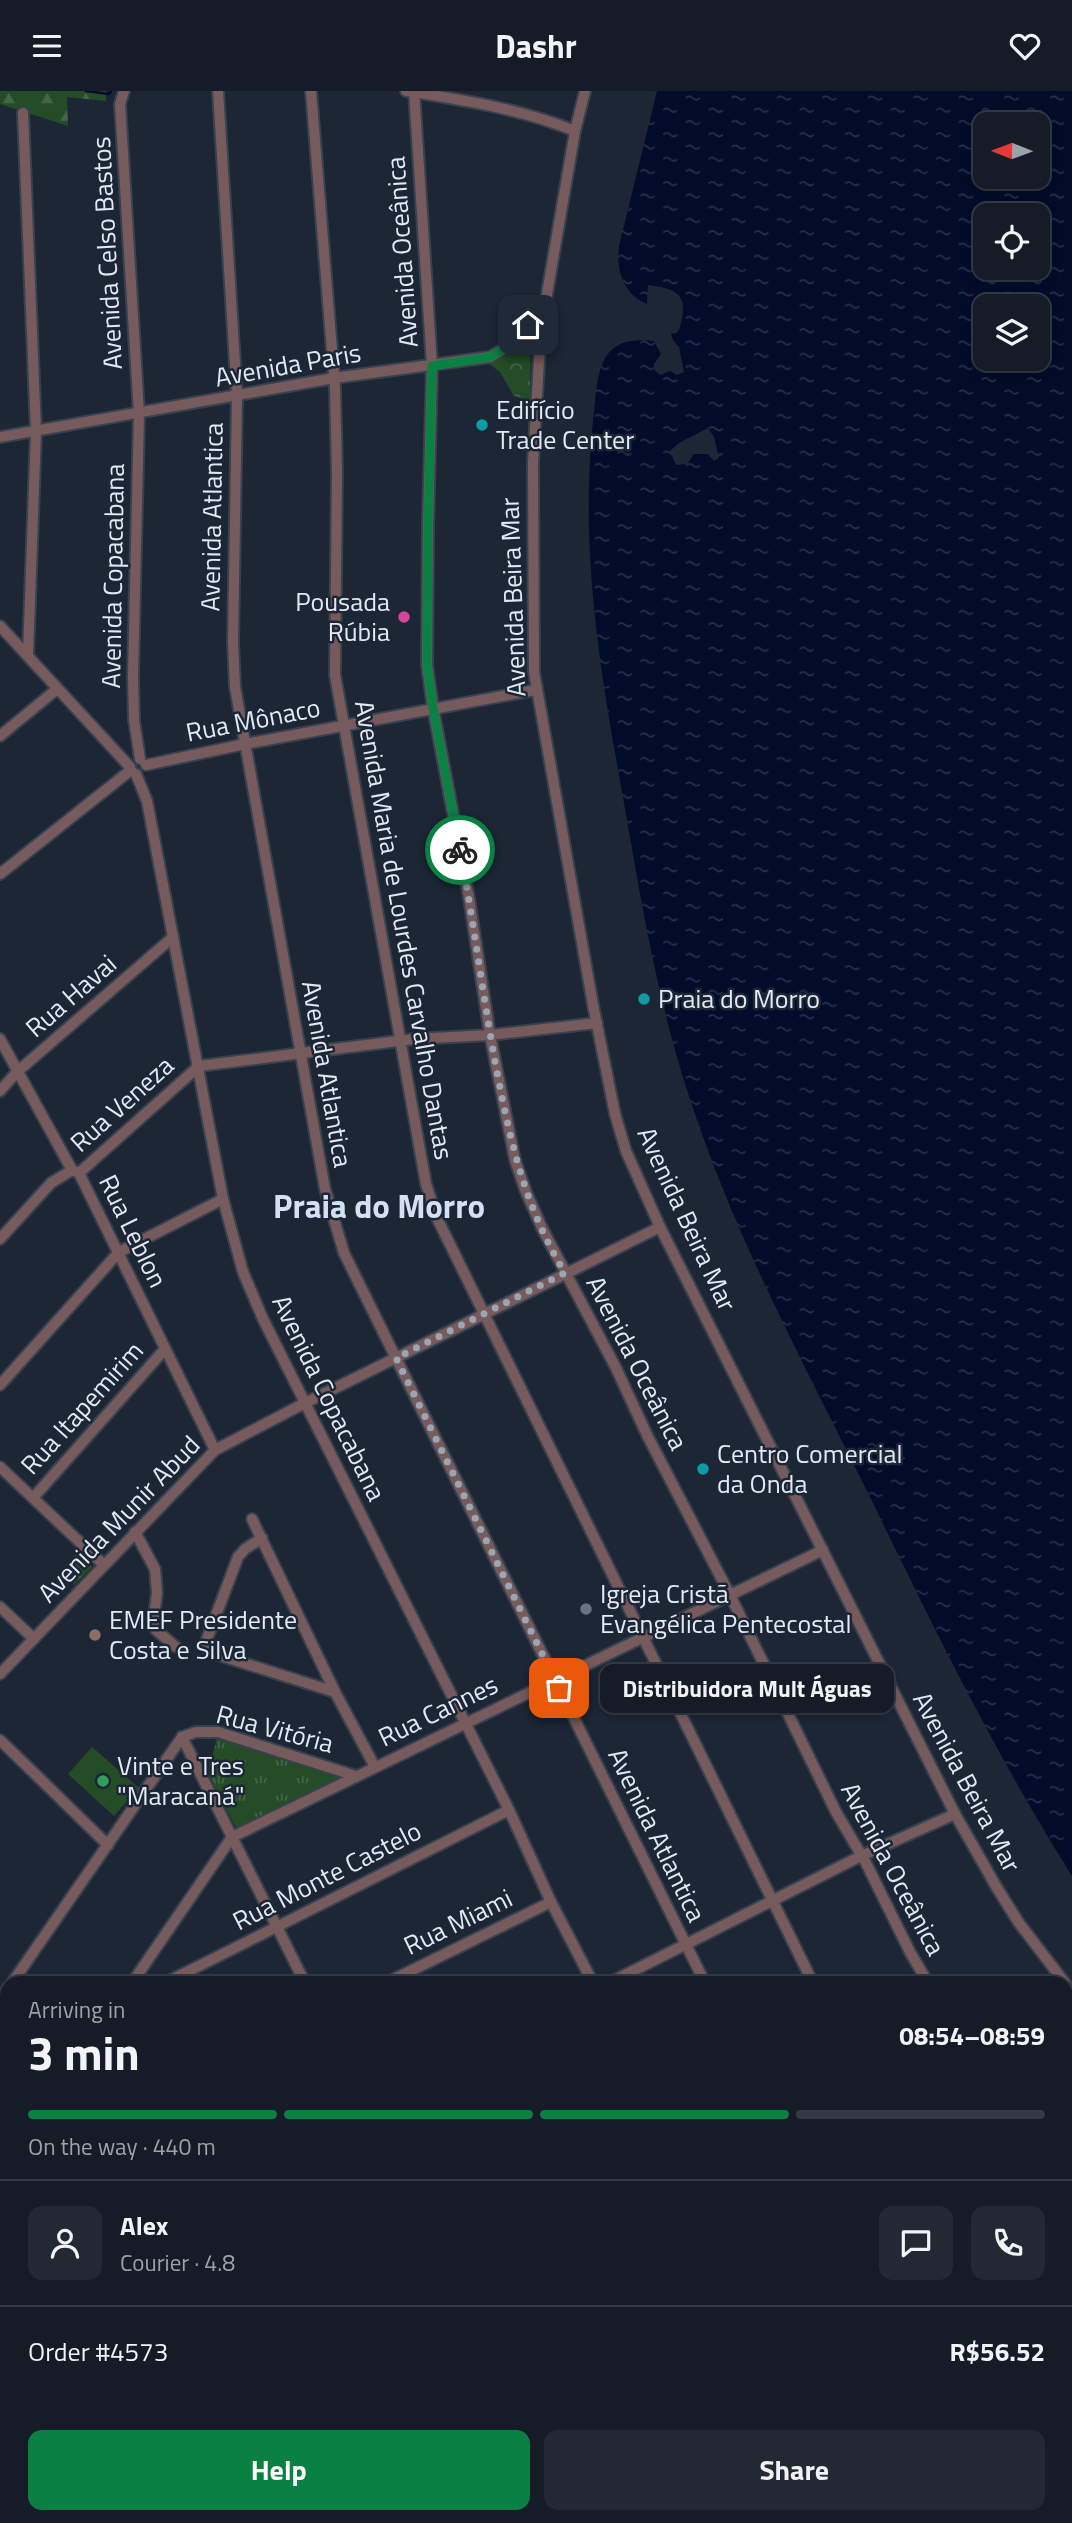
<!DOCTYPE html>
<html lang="en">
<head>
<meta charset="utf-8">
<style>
  body { margin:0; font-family:"Titillium Web",sans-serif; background:#222934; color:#f1f3f6; height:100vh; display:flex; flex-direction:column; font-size:26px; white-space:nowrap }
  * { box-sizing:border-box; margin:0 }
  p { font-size:23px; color:#9da1a8 }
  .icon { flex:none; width:38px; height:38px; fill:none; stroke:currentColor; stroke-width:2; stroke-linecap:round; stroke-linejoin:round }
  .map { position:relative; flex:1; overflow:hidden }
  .panel { position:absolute; left:0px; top:1885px; width:1073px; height:548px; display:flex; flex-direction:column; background:#151c28; border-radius:21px 21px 0 0; box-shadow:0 4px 10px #0003,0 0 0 2px #343a45 }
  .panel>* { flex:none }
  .needle { width:46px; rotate:271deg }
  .tools { position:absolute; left:973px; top:21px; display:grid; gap:14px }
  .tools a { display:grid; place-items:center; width:77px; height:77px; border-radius:14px; background:#151c28; box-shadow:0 4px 10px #0003,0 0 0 2px #343a45; font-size:35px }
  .pin { position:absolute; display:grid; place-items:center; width:60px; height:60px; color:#fff; margin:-30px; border-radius:14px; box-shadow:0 4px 10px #0006 }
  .courier { position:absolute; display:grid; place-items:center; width:70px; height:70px; margin:-35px; border:5px solid #0b8043; border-radius:50%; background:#fff; color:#222; box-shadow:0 2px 9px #0007 }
  .bubble { position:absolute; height:49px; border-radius:14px; background:#151c28; box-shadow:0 4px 10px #0003,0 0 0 2px #343a45; font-size:23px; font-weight:700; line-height:49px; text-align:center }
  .overview em { font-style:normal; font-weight:700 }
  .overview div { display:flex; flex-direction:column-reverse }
  .overview { display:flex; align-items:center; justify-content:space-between; height:119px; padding:0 28px }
  h1 { font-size:46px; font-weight:700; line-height:52px }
  .bar { display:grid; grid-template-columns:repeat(4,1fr); gap:10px 7px; align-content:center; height:84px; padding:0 28px }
  .bar i { height:9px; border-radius:5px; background:#343a45 }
  .bar .on { background:#0b8043 }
  .bar p { grid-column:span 4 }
  .line { display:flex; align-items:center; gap:18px; padding:0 28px; border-top:2px solid #343a45 }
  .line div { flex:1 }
  .round { display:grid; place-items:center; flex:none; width:74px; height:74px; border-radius:14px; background:#222934 }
  .button { display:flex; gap:14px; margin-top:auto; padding:14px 28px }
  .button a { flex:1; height:80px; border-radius:14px; background:#0b8043; color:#fff; font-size:28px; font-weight:700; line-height:80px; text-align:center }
  .button a+a { background:#222934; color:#f1f3f6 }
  header { display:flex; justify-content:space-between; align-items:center; height:91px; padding:0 28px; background:#151c28; font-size:32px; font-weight:700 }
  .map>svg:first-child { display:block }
  .grass { fill:url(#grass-tufts) }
  .forest { fill:url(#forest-firs) }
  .park { fill:url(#park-crowns) }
  .pitch { fill:#244c26 }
  .water { fill:url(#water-ripples); fill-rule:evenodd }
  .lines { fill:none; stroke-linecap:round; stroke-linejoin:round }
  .stream { stroke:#000c29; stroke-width:2.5 }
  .runway { stroke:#727a88; stroke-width:61 }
  .minor-casing { stroke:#384150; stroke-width:14 }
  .major-casing { stroke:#384150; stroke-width:18 }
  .minor { stroke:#775b5c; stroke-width:10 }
  .major { stroke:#c98f91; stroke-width:14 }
  .done { stroke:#9da5b1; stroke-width:7; stroke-dasharray:0 12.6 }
  .route { stroke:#0b8043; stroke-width:9 }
  .culture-dot { fill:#0f9aa8; stroke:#1c2635; stroke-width:2.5 }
  .hotel-dot { fill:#d1479c; stroke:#1c2635; stroke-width:2.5 }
  .worship-dot { fill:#6b7280; stroke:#1c2635; stroke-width:2.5 }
  .education-dot { fill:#8d6e63; stroke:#1c2635; stroke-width:2.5 }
  .leisure-dot { fill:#2e9e5b; stroke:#1c2635; stroke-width:2.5 }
  .labels { text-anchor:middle; stroke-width:5; stroke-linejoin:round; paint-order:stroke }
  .street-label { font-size:26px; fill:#e2e9f4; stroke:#1c2635 }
  .poi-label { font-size:26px; fill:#e2e9f4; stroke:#1c2635; text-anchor:start }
  .district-label { font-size:33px; font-weight:bold; fill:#d3e1f6; stroke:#1c2635 }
</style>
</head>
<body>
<header><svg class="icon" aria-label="menu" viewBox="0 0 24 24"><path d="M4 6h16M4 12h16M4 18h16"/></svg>Dashr<svg class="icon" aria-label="heart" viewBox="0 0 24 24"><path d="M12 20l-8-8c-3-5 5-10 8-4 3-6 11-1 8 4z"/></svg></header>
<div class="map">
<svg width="1072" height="2432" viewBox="0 0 1072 2432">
  <defs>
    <pattern id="grass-tufts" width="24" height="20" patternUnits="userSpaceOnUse" patternTransform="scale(1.75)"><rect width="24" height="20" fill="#244c26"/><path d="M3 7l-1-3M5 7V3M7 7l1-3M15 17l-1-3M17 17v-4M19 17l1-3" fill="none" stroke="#446646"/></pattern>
    <pattern id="forest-firs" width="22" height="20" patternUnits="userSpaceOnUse" patternTransform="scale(1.75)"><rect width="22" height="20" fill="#244c26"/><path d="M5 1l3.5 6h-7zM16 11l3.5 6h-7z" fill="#446646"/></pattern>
    <pattern id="park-crowns" width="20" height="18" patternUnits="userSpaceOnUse" patternTransform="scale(1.75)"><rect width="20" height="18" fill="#244c26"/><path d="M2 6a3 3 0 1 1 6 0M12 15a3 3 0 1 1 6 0" fill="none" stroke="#446646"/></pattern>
    <pattern id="water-ripples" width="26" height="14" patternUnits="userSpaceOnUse" patternTransform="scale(1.75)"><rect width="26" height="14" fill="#000c29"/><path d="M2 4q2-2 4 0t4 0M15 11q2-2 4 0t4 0" fill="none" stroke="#252f49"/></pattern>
  </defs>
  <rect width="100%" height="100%" fill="#1c2635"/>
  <polygon class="grass" points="217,1646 342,1685 237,1738 203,1674 212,1667"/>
  <polygon class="forest" points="0,0 106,0 106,10 67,6 68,35 0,13"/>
  <g class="park">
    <polygon points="531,239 530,309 514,305 500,281 489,273 507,264"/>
    <path d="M77,1461L92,1476L74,1494C70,1481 69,1472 77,1461Z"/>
  </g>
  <polygon class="pitch" points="92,1656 139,1697 114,1725 68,1683"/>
  <path class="water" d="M657,0H1072V1785C995,1663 933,1535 870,1406C804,1273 732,1141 687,999C655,900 639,797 621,695C601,585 584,481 590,369C591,349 593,329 595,310C599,268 607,245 654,250L661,263L654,273L655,280L661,284L670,280L677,284L684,281L679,256L673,249L671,242L679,239C689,206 681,198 648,194L647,213C623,203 616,179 619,155ZM985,33H1038V86H985ZM985,124H1038V177H985ZM1038,215V268H985V215ZM708,337L714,346L719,367L714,370L708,363H694L687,373L676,374L670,360L679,352Z"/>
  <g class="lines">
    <polyline class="stream" points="86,0 109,3 111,0"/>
    <g class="runway">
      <polyline points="0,2364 7,2370"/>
      <polyline points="69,2426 77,2432"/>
    </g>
    <g class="minor-casing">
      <g id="minor">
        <polyline points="124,0 120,13 139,323 133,585 134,629 140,668"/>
        <polyline points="218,0 237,305 233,551 235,596 325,1098 344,1162 705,1892"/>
        <polyline points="311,0 335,297 337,381 335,584 426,1093 437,1127 813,1892"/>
        <path d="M406,0C463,9 522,18 575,40"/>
        <polyline points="414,0 432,275 428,435 427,574 433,617 469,807 490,944 515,1069 526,1101 542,1137 616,1277 648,1346 730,1504 836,1721 866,1772 910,1861 928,1892"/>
        <polyline points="585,0 575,40 548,197 540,252 533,371 534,581 593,914 615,1023 626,1060 660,1136 955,1723 997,1797 1019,1832 1065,1892"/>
        <polyline points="23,22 36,340 28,564"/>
        <polyline points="0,346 334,287 490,266 505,257 544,218"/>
        <polyline points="0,535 130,676"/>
        <polyline points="0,645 57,598"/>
        <polyline points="146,674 245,653 535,599"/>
        <polyline points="136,683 147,710 223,1108 243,1181 263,1228 509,1719 551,1811 593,1892"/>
        <polyline points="0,783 131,679"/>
        <polyline points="0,948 72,1079 79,1082 215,1359"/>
        <polyline points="0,1000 17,981 173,846"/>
        <polyline points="79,1082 199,975 414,948 490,944 597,932"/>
        <polyline points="0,1148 51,1092 72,1079"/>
        <polyline points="0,1294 119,1161 223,1108"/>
        <polyline points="0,1376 104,1474"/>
        <polyline points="33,1407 165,1258"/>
        <polyline points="252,1428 335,1601 375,1676"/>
        <polyline points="135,1441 155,1478 157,1502 153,1532 156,1539 176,1556"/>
        <polyline points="262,1447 245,1458 238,1466 207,1548 206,1557 212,1562 335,1601"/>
        <polyline points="0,1516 34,1548"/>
        <polyline points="0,1583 215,1359 305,1312 660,1136"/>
        <polyline points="182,1646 305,1892"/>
        <polyline points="182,1646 196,1641 218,1641 356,1685"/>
        <polyline points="0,1649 108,1754"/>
        <polyline points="12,1892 182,1646"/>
        <polyline points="132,1892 232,1746 823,1459"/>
        <polyline points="165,1892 509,1719"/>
        <polyline points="386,1892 551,1811"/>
        <polyline points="609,1892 861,1765 955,1723"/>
        <polyline points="0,1909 7,1899"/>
        <polyline points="1066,1991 1072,1985"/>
        <polyline points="1066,2053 1072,2060"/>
        <polyline points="0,2086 7,2082"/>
        <polyline points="1066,2215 1072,2223"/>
        <polyline points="1066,2240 1072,2235"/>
        <polyline points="1066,2350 1072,2358"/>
        <polyline points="934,2426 939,2432"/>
        <polyline points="1022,2426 1027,2432"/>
        <polyline points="372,2432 377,2426"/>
        <polyline points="682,2432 690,2426"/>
        <polyline points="828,2432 836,2426"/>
        <polyline points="1070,2432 1072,2430"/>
      </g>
    </g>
    <g class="major-casing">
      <g id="major">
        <polyline points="0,2149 7,2155"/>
        <polyline points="338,2426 345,2432"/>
      </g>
    </g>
    <use href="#minor" class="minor"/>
    <use href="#major" class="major"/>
  </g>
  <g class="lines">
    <path class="done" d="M460,759C474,832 483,907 497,981C511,1054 526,1118 565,1182L396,1267L559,1597"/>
    <polyline class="route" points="460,759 433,617 427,573 428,435 432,275 490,266 505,257 528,234"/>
  </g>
  <g class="culture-dot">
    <circle cx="482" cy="334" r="7"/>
    <circle cx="644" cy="908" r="7"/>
    <circle cx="703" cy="1378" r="7"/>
  </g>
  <circle class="hotel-dot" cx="404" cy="526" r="7"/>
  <circle class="worship-dot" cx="586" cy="1518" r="7"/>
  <circle class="education-dot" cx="95" cy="1544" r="7"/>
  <circle class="leisure-dot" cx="103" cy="1690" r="7"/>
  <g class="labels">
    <g class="street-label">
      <text transform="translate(402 161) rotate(-94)" y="9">Avenida Oceânica</text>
      <text transform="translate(107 162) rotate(-93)" y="9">Avenida Celso Bastos</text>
      <text transform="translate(288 274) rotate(-10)" y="9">Avenida Paris</text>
      <text transform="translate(212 426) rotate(-89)" y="9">Avenida Atlantica</text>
      <text transform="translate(113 485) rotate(-89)" y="9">Avenida Copacabana</text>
      <text transform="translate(513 506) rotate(-92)" y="9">Avenida Beira Mar</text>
      <text transform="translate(253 629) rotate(-11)" y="9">Rua Mônaco</text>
      <text transform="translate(404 839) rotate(80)" y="9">Avenida Maria de Lourdes Carvalho Dantas</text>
      <text transform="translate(71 905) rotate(-41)" y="9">Rua Havai</text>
      <text transform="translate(327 983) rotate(80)" y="9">Avenida Atlantica</text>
      <text transform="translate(122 1013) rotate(-42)" y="9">Rua Veneza</text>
      <text transform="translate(687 1128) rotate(65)" y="9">Avenida Beira Mar</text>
      <text transform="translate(133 1140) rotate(64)" y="9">Rua Leblon</text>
      <text transform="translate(637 1272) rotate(63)" y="9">Avenida Oceânica</text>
      <text transform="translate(329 1307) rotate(64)" y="9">Avenida Copacabana</text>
      <text transform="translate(82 1317) rotate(-48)" y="9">Rua Itapemirim</text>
      <text transform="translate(119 1428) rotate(-46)" y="9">Avenida Munir Abud</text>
      <text transform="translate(438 1620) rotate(-26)" y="9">Rua Cannes</text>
      <text transform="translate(275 1638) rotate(15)" y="9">Rua Vitória</text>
      <text transform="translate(967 1691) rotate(62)" y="9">Avenida Beira Mar</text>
      <text transform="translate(657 1744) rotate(64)" y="9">Avenida Atlantica</text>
      <text transform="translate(893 1778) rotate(62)" y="9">Avenida Oceânica</text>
      <text transform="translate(327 1785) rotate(-27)" y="9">Rua Monte Castelo</text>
      <text transform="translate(458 1831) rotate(-26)" y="9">Rua Miami</text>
    </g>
    <g class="poi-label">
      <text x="496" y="328">Edifício<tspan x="496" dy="30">Trade Center</tspan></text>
      <text x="390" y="520" text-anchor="end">Pousada<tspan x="390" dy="30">Rúbia</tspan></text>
      <text x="658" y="917">Praia do Morro</text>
      <text x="717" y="1372">Centro Comercial<tspan x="717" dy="30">da Onda</tspan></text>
      <text x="600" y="1512">Igreja Cristã<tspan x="600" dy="30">Evangélica Pentecostal</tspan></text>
      <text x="109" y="1538">EMEF Presidente<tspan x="109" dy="30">Costa e Silva</tspan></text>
      <text x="117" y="1684">Vinte e Tres<tspan x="117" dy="30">"Maracaná"</tspan></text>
    </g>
    <g class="district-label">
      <text x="379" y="1127">Praia do Morro</text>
    </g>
  </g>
</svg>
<div class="tools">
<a><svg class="needle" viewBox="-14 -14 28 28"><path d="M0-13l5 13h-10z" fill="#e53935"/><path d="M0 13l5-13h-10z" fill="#9da1a8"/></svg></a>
<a><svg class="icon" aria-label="locate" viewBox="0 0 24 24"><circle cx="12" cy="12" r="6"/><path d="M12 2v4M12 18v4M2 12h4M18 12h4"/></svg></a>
<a><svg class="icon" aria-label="layers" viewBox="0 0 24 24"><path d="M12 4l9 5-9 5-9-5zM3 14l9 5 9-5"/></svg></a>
</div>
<div class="pin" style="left:559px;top:1597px;background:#ea580c"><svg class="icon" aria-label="bag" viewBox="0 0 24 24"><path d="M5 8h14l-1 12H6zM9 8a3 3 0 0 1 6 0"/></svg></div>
<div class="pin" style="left:528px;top:234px;background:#1f2937"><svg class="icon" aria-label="home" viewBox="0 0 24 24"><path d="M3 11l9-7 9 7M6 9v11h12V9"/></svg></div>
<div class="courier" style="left:460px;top:759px"><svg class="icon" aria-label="bike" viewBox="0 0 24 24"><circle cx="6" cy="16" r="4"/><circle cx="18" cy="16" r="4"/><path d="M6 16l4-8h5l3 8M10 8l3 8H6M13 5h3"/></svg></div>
<div class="bubble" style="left:600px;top:1573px;width:294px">Distribuidora Mult Águas</div>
<section class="panel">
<div class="overview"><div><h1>3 min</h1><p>Arriving in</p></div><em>08:54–08:59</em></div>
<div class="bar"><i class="on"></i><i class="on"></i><i class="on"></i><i></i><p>On the way · 440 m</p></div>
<div class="line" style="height:126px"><a class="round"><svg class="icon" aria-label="person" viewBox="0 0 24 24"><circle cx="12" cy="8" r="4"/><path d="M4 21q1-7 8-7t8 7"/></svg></a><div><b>Alex</b><p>Courier · 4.8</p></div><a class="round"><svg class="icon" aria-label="chat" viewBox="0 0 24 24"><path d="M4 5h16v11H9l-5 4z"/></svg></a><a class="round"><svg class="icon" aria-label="phone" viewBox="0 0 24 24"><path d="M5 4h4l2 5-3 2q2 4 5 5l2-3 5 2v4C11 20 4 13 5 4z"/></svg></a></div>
<div class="line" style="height:91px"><div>Order #4573</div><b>R$56.52</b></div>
<div class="button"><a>Help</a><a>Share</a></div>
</section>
</div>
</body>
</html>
